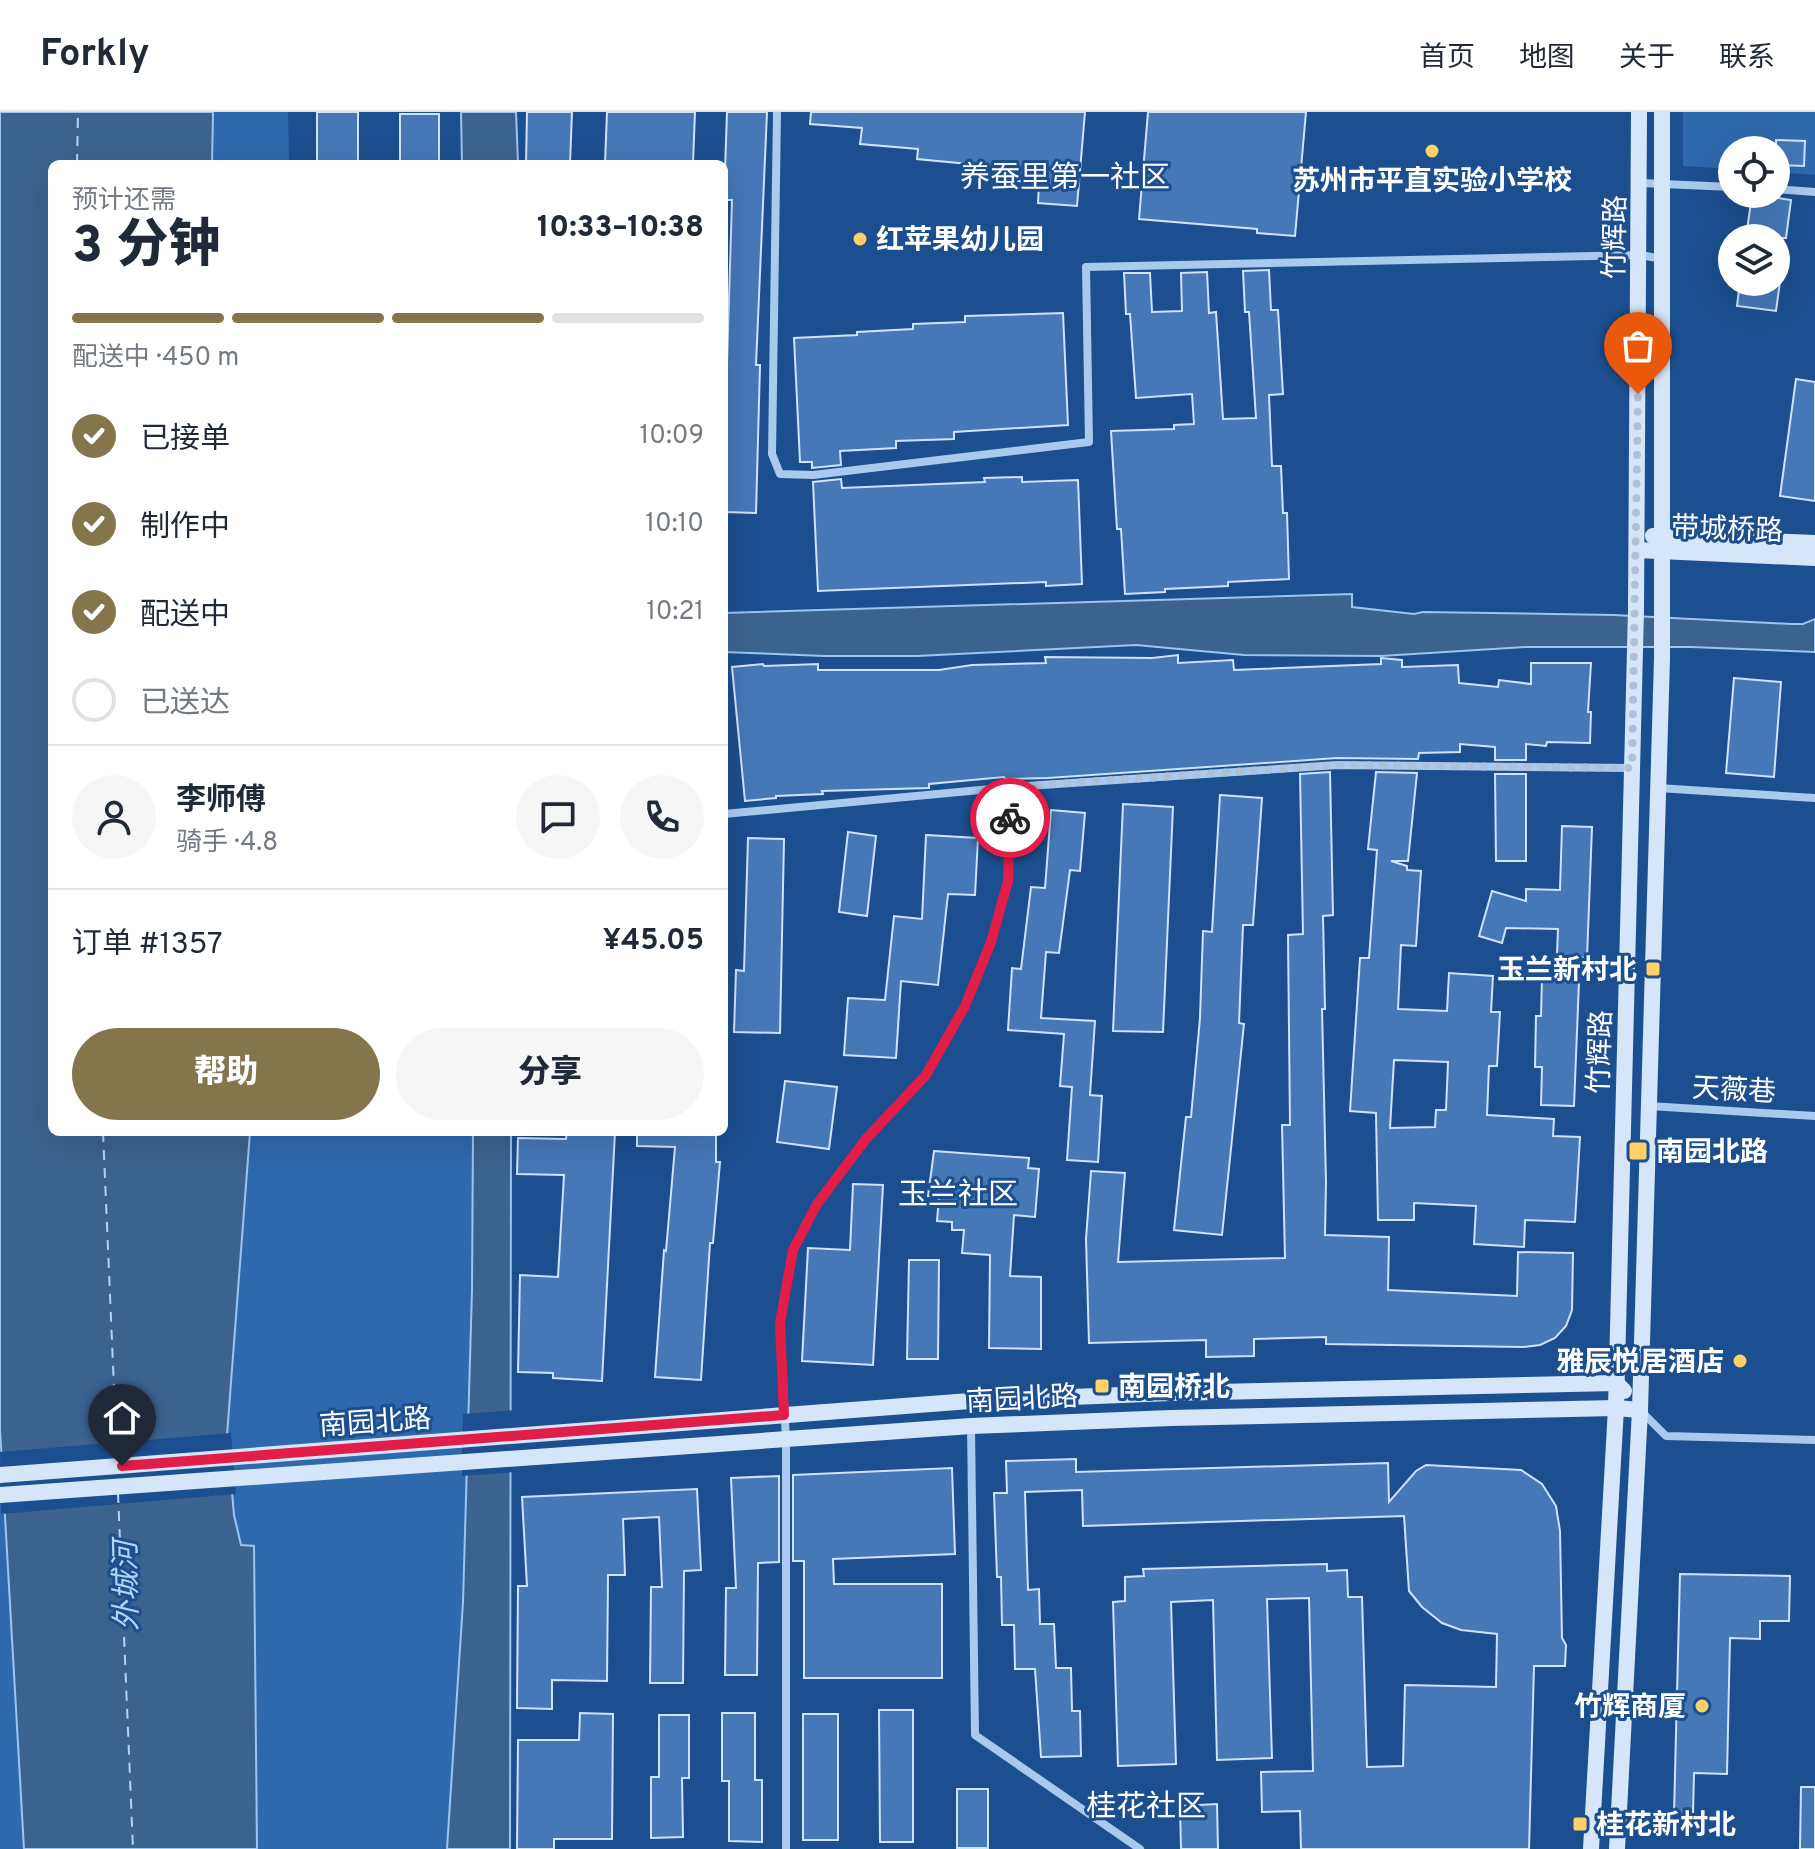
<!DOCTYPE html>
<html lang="zh">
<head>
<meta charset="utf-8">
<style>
  body { margin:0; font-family:Overpass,"Noto Sans SC",sans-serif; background:#f6f6f7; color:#1f2937; height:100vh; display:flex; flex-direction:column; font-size:30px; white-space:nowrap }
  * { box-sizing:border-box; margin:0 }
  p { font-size:26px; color:#747a83 }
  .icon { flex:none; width:44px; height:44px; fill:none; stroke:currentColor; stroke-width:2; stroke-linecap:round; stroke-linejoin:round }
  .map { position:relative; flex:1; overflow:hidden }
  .panel { position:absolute; left:48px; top:48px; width:680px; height:976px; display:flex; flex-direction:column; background:#fff; border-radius:12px; box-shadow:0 8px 32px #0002 }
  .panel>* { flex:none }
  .tools { position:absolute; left:1718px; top:24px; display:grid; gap:16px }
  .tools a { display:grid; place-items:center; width:72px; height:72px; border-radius:50%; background:#fff; box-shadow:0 8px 32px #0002; font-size:40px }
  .pin { position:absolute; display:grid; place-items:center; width:68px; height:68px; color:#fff; margin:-82px -34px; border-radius:50% 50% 50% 0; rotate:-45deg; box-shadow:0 0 8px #0007 }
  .pin .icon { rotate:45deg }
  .courier { position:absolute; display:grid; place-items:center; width:80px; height:80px; margin:-40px; border:6px solid #e11d48; border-radius:50%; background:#fff; color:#222; box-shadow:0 2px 10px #0007 }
  .headline em { font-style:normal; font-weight:800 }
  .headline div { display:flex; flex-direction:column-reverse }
  .headline { display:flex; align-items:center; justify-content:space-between; height:136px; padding:0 24px }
  h1 { font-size:52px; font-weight:800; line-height:60px }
  .bar { display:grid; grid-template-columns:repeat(4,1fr); gap:12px 8px; align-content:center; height:96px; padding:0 24px }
  .bar i { height:10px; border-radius:6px; background:#e0e1e3 }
  .bar .active { background:#84754c }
  .bar p { grid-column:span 4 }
  .line { display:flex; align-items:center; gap:20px; padding:0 24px; border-top:2px solid #e0e1e3 }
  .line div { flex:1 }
  .round { display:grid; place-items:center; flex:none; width:84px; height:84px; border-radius:42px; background:#f6f6f7 }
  ol { padding:0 24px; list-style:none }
  li { display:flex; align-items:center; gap:24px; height:88px }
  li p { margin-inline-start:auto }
  li .icon { padding:8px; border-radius:50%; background:#84754c; color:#fff; stroke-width:4 }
  li:last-child { color:#747a83 }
  li i { width:44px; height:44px; border:4px solid #e0e1e3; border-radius:50% }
  .action { display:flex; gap:16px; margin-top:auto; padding:16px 24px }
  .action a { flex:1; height:92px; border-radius:48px; background:#84754c; color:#fff; font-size:32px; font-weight:800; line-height:92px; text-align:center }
  .action a+a { background:#f6f6f7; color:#1f2937 }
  header { display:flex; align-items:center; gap:48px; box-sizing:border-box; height:112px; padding:0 40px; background:#fff; border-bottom:2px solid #e0e1e3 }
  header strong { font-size:38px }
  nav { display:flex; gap:44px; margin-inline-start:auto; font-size:28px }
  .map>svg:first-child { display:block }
  .green { fill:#2e69ad }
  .water { fill:#3c6290; stroke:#9cc4f0; stroke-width:2 }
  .pier { fill:#1b4f8f }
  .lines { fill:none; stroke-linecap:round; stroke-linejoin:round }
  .ferry { stroke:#b5d3f5; stroke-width:2; stroke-dasharray:10 8; stroke-linecap:butt }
  .building { fill:#4478b7; stroke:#cfe3fa; stroke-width:2; fill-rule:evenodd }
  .minor { stroke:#a9c9ee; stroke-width:8 }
  .secondary { stroke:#d6e6fa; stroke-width:16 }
  .done { stroke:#afc1d8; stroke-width:8; stroke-dasharray:0 14.4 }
  .route { stroke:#e11d48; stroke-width:10 }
  .poi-dot { fill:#ffd166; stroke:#1b4f8f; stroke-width:3 }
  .labels { text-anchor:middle; stroke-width:6; stroke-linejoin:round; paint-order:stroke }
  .poi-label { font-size:28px; font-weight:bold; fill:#fff; stroke:#1b4f8f; text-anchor:start }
  .street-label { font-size:28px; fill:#fff; stroke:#1b4f8f }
  .neighbourhood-label { font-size:30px; fill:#fff; stroke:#1b4f8f }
  .water-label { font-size:30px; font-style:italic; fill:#b5d3f5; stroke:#1b4f8f }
</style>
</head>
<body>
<header>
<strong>Forkly</strong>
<nav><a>首页</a><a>地图</a><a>关于</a><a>联系</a></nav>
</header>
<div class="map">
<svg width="1815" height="1737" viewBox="0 0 1815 1737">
  <rect width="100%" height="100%" fill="#1b4f8f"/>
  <g class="green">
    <polygon points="213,0 288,0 289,52 212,52"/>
    <polygon points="1683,0 1815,0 1815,63 1776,60 1776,38 1732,38 1732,57 1683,54"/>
    <polygon points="250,1020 473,1020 472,1178 463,1490 447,1737 257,1737 254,1435 241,1433 234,1403 227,1323"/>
    <polygon points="0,1317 2,1344 24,1737 0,1737"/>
  </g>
  <g class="water">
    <polygon points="0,0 213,0 212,52 52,52 52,1020 250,1020 227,1323 234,1403 241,1433 254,1434 257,1737 24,1737 0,1317"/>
    <polygon points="461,0 516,0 518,52 462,52"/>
    <polygon points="1352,482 1352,495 1414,502 1423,500 1614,503 1791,512 1803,512 1815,507 1815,540 1691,535 1525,535 1381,544 1244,543 1136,533 917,544 824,544 724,540 724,501"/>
    <polygon points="473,1020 511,1020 510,1737 447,1737 463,1490 472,1178"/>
  </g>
  <g class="pier">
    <polygon points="516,1298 516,1360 462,1364 463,1302"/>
    <polygon points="231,1321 236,1382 1,1402 0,1340"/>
  </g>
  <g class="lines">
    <g class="ferry">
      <polyline points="77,52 78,0"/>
      <polyline points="103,1020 117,1346"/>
      <polyline points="118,1381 133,1737"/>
    </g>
  </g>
  <g class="building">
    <rect x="317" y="0" width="41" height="52"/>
    <polygon points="527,0 572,0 570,52 526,52"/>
    <polygon points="607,0 695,0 693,52 605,52"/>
    <polygon points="727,0 767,0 756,253 760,253 756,401 724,400 724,252 727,252 732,88 724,88"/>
    <polygon points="811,0 1085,0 1077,94 1038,91 1039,71 978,65 979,53 917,47 918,37 860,32 862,16 810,12"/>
    <polygon points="1148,0 1306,0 1295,124 1257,121 1257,117 1139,107"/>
    <rect x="400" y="2" width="39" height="50"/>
    <polygon points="1776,28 1805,29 1804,54 1776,53"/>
    <polygon points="1752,82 1791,88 1786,126 1746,126"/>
    <polygon points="1269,158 1271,198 1278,198 1283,282 1269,283 1272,354 1281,354 1283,401 1287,401 1289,467 1228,470 1228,474 1165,477 1165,480 1125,482 1121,417 1117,417 1111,319 1174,317 1174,313 1194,312 1192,282 1136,286 1130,202 1126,202 1124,161 1150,161 1152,200 1182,199 1181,161 1207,160 1209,201 1216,200 1223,307 1256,306 1249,200 1245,200 1243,159"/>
    <polygon points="1740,170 1780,170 1776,199 1737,194"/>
    <polygon points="1063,201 1068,313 954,320 954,327 896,329 896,336 840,339 841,353 812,356 812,350 800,350 794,226 857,223 857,220 913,217 913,212 965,210 965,204"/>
    <polygon points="1796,267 1815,270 1815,389 1780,384"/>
    <polygon points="1022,365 1022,370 1078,368 1082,472 1046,474 1046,470 818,479 813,370 841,367 842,376 985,370 984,366"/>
    <polygon points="1178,543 1178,551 1233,548 1234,558 1381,552 1381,546 1402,548 1402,555 1458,553 1459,571 1498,575 1499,568 1531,572 1531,551 1591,551 1588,600 1591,600 1590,631 1547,630 1546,634 1526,632 1526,648 1495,648 1495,635 1460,632 1460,640 1419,641 1418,647 1337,646 1048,666 1005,667 1004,665 929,672 929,676 822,679 823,682 776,684 776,686 745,689 732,555 763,552 764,554 818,552 818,558 939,558 972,553 1046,551 1045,545 1152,546"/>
    <polygon points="1734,566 1781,570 1774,665 1726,661"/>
    <polygon points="1330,660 1333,803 1323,804 1325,897 1322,897 1326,1070 1325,1123 1389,1125 1388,1178 1517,1184 1518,1140 1573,1141 1572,1198 1566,1214 1555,1226 1540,1233 1523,1235 1326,1232 1326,1225 1254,1227 1254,1244 1206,1245 1206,1228 1089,1231 1086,1127 1091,1059 1125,1061 1118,1150 1285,1146 1282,1013 1290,1013 1288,823 1303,822 1300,662"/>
    <path d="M1376,660L1417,661L1408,749H1391L1407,754V758L1421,759L1416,834L1401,833L1398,897L1447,899L1449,861L1493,864L1491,900H1500L1497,954H1489L1487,1003L1554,1007L1553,1024L1580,1025L1575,1110L1525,1108L1524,1135L1474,1132L1476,1094L1414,1091V1108H1378L1376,1001L1350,999L1360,846H1369L1377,738L1368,737ZM1394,948L1448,950L1446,998H1436L1435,1015L1390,1016Z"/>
    <polygon points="1495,662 1526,662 1526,749 1496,749"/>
    <polygon points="1220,683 1262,686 1253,813 1243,813 1239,911 1244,912 1222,1123 1174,1118 1186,1005 1191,1005 1200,906 1203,819 1212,820"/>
    <polygon points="1123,692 1173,695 1163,920 1113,919"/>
    <polygon points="1051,698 1085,701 1080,759 1070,758 1059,841 1046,840 1041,906 1095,909 1090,983 1102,984 1098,1050 1067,1048 1072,975 1060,974 1064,922 1008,918 1012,856 1021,857 1031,775 1045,776"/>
    <polygon points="1562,714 1592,715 1587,846 1580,845 1574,994 1541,993 1542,955 1535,955 1536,904 1541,904 1542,866 1556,867 1558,817 1506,816 1502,831 1479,824 1492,779 1526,789 1526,777 1560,778"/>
    <polygon points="848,720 876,724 867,804 839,800"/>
    <polygon points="926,723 978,726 975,783 948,782 938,873 901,869 896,946 844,943 848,886 885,888 894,804 922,807"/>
    <polygon points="748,726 784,727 780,921 734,920 736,858 744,859"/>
    <polygon points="785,969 837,975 829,1037 777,1030"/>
    <polygon points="567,1020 615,1020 602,1269 553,1266 553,1261 518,1260 520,1163 558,1165 564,1063 517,1062 518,1026 566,1027"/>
    <polygon points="637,1020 716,1020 716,1050 720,1050 713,1131 710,1131 701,1268 655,1265 664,1138 666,1139 675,1035 637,1034"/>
    <polygon points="934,1039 1029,1046 1028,1056 1039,1057 1035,1105 1014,1103 1010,1164 1041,1165 1041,1237 989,1236 990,1143 962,1141 964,1118 952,1118 952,1110 937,1109 939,1085 928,1084"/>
    <polygon points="853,1072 883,1073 873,1253 802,1249 808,1136 850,1138"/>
    <polygon points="909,1148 939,1148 938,1247 907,1247"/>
    <polygon points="1076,1347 1076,1360 1388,1351 1389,1390 1416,1359 1426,1353 1521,1358 1542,1372 1556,1394 1560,1419 1562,1526 1566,1533 1565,1554 1534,1554 1529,1737 1301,1737 1300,1699 1262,1700 1261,1660 1313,1659 1309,1486 1267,1487 1272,1646 1217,1648 1213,1488 1171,1490 1176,1652 1118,1654 1113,1490 1125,1489 1125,1465 1144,1464 1143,1457 1327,1452 1327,1459 1347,1458 1348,1485 1362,1485 1367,1655 1403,1654 1405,1573 1496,1575 1497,1522 1461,1518 1442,1511 1422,1495 1409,1479 1404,1404 1083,1414 1082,1378 1025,1380 1028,1478 1039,1477 1040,1512 1054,1512 1056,1556 1071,1556 1072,1599 1080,1599 1081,1644 1041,1645 1035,1557 1015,1557 1014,1513 1002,1513 1001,1465 997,1465 994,1381 1007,1381 1006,1349"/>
    <polygon points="952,1356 955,1442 833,1447 834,1472 942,1472 942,1566 804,1566 804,1449 793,1449 793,1363"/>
    <polygon points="779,1364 779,1450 758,1451 757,1563 725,1563 726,1476 736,1476 731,1366"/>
    <polygon points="697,1377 701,1458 684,1459 683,1571 650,1571 651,1475 662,1475 659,1405 623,1407 625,1463 608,1463 607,1569 552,1568 552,1597 517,1596 518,1474 527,1474 522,1385"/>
    <polygon points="1680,1462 1790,1464 1789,1509 1760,1509 1760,1527 1730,1526 1727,1662 1694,1661 1693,1702 1674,1702"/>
    <polygon points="879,1598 913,1598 913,1730 880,1730"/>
    <polygon points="580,1601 613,1602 612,1727 554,1727 554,1737 517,1737 518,1628 579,1628"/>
    <polygon points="722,1601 755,1601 755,1668 762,1668 762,1730 729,1729 729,1669 722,1669"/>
    <rect x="803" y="1602" width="35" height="126"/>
    <polygon points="659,1603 689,1603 689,1666 682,1666 683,1725 651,1726 651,1665 659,1665"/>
    <polygon points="1801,1675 1815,1675 1815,1737 1800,1737"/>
    <rect x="957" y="1677" width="31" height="59"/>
    <polygon points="1217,1692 1218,1737 1181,1737 1180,1694"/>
  </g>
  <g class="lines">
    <g class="minor">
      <polyline points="777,0 772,342 780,362 813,363 1089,330 1086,155 1640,143 1663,147"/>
      <polyline points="1640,71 1732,75"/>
      <polyline points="1776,77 1815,80"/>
      <polyline points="1658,676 1815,686"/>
      <polyline points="724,702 1012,675"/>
      <polyline points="1649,994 1815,1004"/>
      <polyline points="1642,1300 1666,1324 1815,1328"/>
      <polyline points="971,1314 975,1623 1140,1737"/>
      <polyline points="786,1737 786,1328 780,1211 793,1138 817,1092 866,1027 926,963 965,894 991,830 1008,769 1012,675 1337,653 1632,656"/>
    </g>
    <g class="secondary">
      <polyline points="1653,424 1815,431"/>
      <polyline points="1637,438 1815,446"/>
      <polyline points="0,1363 970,1289 1171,1281 1616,1271 1624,1279"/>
      <polyline points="0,1383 971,1314 1171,1306 1616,1296 1640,1298"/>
      <polyline points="1591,1737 1616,1296 1636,498 1639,0"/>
      <polyline points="1617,1737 1640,1298 1662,547 1662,0"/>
    </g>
  </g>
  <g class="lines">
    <polyline class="done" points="1010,706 1012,675 1337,653 1632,656 1638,282"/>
    <polyline class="route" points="122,1354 784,1303 780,1211 793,1138 817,1092 866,1027 926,963 965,894 991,830 1008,769 1010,706"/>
  </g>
  <g class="poi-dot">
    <circle cx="1432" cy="39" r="8"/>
    <circle cx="860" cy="127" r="8"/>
    <rect x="1645" y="849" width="16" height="16" rx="4"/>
    <rect x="1628" y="1029" width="20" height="20" rx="4"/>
    <circle cx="1740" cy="1249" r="8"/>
    <rect x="1094" y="1266" width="16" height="16" rx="4"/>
    <circle cx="1702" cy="1594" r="8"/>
    <rect x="1572" y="1704" width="16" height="16" rx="4"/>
  </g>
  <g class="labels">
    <g class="poi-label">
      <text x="1432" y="78" text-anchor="middle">苏州市平直实验小学校</text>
      <text x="876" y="137">红苹果幼儿园</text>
      <text x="1637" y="867" text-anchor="end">玉兰新村北</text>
      <text x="1656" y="1049">南园北路</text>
      <text x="1724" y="1259" text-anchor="end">雅辰悦居酒店</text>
      <text x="1118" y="1284">南园桥北</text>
      <text x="1686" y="1604" text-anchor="end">竹辉商厦</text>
      <text x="1596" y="1722">桂花新村北</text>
    </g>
    <g class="street-label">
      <text transform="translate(1614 125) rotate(-89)" y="10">竹辉路</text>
      <text transform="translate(1727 416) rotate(2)" y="10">带城桥路</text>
      <text transform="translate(1599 940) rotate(-88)" y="10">竹辉路</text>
      <text transform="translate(1734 977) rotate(3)" y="10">天薇巷</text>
      <text transform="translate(1022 1286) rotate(-3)" y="10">南园北路</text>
      <text transform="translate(375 1309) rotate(-4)" y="10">南园北路</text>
    </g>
    <g class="neighbourhood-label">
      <text x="1065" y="75">养蚕里第一社区</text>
      <text x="958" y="1092">玉兰社区</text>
      <text x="1146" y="1704">桂花社区</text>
    </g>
    <g class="water-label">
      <text transform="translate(126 1474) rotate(-91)" y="10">外城河</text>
    </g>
  </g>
</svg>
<div class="tools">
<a><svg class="icon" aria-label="locate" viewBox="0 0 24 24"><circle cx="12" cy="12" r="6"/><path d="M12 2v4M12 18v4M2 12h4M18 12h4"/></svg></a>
<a><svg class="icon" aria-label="layers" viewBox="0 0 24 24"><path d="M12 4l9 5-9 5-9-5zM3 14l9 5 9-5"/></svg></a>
</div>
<div class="pin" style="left:1638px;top:282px;background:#ea580c"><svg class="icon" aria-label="bag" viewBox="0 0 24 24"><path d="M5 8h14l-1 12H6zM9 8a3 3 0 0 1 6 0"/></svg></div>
<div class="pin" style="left:122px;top:1354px;background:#1f2937"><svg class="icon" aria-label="home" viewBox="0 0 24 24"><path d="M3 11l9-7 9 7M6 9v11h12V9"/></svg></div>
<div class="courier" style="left:1010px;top:706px"><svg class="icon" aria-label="bike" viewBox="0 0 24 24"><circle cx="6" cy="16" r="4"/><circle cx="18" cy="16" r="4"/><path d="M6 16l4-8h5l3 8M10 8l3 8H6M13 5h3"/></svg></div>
<section class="panel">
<div class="headline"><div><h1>3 分钟</h1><p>预计还需</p></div><em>10:33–10:38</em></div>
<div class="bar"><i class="active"></i><i class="active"></i><i class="active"></i><i></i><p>配送中 · 450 m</p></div>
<ol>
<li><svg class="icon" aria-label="check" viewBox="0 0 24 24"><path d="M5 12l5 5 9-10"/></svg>已接单<p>10:09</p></li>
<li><svg class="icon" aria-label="check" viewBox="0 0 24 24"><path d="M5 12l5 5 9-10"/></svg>制作中<p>10:10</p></li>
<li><svg class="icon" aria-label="check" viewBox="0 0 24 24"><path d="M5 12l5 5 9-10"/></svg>配送中<p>10:21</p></li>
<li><i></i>已送达</li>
</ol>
<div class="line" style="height:144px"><a class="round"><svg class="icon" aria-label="person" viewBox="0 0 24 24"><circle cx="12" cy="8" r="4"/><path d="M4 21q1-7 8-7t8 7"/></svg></a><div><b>李师傅</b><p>骑手 · 4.8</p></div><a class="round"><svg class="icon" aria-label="chat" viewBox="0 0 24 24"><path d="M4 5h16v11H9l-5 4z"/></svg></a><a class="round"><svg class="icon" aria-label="phone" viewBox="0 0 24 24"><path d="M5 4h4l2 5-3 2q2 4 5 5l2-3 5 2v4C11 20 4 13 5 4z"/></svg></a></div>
<div class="line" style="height:104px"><div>订单 #1357</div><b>¥45.05</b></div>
<div class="action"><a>帮助</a><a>分享</a></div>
</section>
</div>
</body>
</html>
